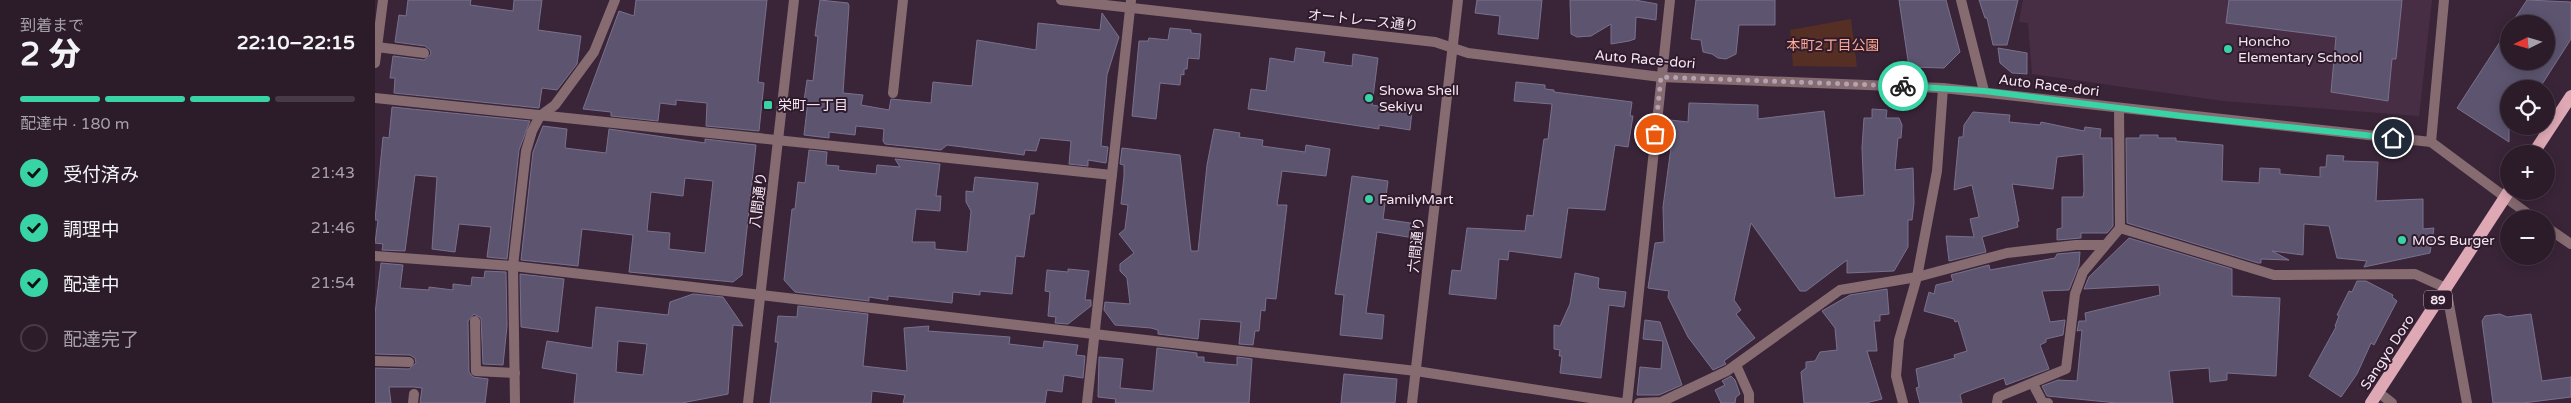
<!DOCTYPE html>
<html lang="ja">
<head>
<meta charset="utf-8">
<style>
  body { margin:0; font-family:"Varela Round","Noto Sans JP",sans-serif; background:#382936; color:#f1f3f6; height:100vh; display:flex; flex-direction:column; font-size:19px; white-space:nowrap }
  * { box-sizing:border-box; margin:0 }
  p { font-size:16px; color:#a6a1a8 }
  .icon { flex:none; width:28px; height:28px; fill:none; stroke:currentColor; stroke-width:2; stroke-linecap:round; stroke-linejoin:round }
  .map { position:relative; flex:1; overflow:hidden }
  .details { display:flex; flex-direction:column; background:#2c1c2a; width:375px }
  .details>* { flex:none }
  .needle { width:32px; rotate:265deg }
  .tools { position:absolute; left:2125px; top:15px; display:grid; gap:10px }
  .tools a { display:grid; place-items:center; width:55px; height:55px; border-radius:50%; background:#2c1c2a; box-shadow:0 2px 12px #0003,0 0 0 1px #483a47; font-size:25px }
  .pin { position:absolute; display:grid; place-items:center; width:42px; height:42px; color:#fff; margin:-21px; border:2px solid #fff; border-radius:50%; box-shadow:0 1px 5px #0007 }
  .courier { position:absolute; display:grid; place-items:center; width:50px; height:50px; margin:-25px; border:4px solid #39d4a5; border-radius:50%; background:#fff; color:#222; box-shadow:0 1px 6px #0007 }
  .summary em { font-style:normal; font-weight:800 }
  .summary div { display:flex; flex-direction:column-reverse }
  .summary { display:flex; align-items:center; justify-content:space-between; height:85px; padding:0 20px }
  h1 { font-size:32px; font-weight:800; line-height:38px }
  .bar { display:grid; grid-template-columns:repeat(4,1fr); gap:8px 5px; align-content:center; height:60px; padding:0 20px }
  .bar i { height:6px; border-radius:4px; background:#483a47 }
  .bar .current { background:#39d4a5 }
  .bar p { grid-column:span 4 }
  ol { padding:0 20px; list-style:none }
  li { display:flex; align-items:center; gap:15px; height:55px }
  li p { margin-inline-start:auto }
  li .icon { padding:5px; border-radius:50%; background:#39d4a5; color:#111; stroke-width:4 }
  li:last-child { color:#a6a1a8 }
  li i { width:28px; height:28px; border:2px solid #483a47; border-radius:50% }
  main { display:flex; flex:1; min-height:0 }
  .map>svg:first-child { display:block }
  .built { fill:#482e45 }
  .green { fill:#552f24 }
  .building { fill:#5d5570; stroke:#79708d; fill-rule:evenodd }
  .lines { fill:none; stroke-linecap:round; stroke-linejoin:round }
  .service { stroke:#866b71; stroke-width:10 }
  .minor { stroke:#866b71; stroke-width:10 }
  .tertiary { stroke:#866b71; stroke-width:10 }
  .primary { stroke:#dea9b5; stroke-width:12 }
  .done { stroke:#b3a2b1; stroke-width:5; stroke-dasharray:0 9 }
  .route { stroke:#39d4a5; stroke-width:6 }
  .poi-dot { fill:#39d4a5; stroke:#301b2d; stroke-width:2 }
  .labels { text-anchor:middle; stroke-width:4; stroke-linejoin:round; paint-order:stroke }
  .shield { fill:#301b2d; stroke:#b9a9b7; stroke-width:1 }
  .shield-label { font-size:12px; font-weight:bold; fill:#f4e6f2 }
  .street-label { font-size:14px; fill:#f4e6f2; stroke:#301b2d }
  .poi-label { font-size:14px; fill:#f4e6f2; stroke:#301b2d; text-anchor:start }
  .park-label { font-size:14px; fill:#ffaa92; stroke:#301b2d }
</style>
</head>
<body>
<main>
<section class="details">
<div class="summary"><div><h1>2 分</h1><p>到着まで</p></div><em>22:10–22:15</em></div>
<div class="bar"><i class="current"></i><i class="current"></i><i class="current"></i><i></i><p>配達中 · 180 m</p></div>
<ol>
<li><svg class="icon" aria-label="check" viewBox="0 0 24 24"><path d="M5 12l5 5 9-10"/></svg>受付済み<p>21:43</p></li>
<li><svg class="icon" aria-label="check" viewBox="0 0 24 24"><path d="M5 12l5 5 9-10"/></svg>調理中<p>21:46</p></li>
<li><svg class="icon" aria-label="check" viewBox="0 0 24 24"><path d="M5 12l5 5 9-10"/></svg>配達中<p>21:54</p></li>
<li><i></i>配達完了</li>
</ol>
</section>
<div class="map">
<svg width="2196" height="403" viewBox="0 0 2196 403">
  <rect width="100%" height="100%" fill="#3a2538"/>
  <polygon class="built" points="1648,0 2057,0 2044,116 1848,101 1657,74 1653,23 1644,22"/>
  <polygon class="green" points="1476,19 1482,67 1418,66 1415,30"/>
  <g class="building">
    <polygon points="33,0 96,0 95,5 138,11 139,0 167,0 163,30 206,36 202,64 182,90 167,88 164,108 19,93 20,78 15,78 18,56 49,60 56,54 55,50 50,46 20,42 24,15 31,16"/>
    <polygon points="261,0 392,0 383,82 389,83 384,131 331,126 332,103 301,100 301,105 285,103 283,121 236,116 236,112 208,109 244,11 259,16"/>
    <polygon points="445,0 473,3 474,6 468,93 488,95 486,105 514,110 516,99 556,103 558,82 597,86 602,40 661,50 663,23 725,30 727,13 744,37 732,75 726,146 733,147 731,163 713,160 713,166 694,164 696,141 665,138 661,151 650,150 649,155 572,145 566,150 510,144 508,141 509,129 481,126 480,135 454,132 454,138 429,135 433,101 429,101 432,80 438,81 443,36 440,36"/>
    <polygon points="1102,0 1167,0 1163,39 1123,34 1125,16 1100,13"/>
    <polygon points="1195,0 1260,0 1282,4 1281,20 1261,17 1260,39 1254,41 1236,44 1236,24 1216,36 1202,37 1196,34"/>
    <polygon points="1321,0 1400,0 1400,25 1364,25 1361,54 1351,59 1343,58 1337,54 1328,52 1326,40 1316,39"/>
    <polygon points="1524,0 1571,0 1585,52 1569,68 1534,67"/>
    <polygon points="1604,0 1643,0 1632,45 1618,45 1612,18 1610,18"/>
    <polygon points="1854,0 2027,0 2021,59 2017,59 2013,101 1956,92 1961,37 1851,23"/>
    <polygon points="2152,0 2196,2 2196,39 2164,89 2134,89 2134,142 2082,108 2134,28 2134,61 2171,61 2171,24 2136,24"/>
    <polygon points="795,28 816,30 816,33 826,34 824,59 813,58 812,69 809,69 809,75 806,74 805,85 785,83 781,119 757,116 764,41 773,41 774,38 793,40"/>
    <polygon points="921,48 950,52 948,62 977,66 978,54 1003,58 997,105 1037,111 1035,130 1004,125 1004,129 873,109 876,89 891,91 895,58 919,62"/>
    <polygon points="1623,48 1652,53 1652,74 1637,73 1625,63"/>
    <polygon points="1141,82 1170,85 1170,89 1179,90 1179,92 1257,102 1255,116 1258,116 1253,147 1240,145 1230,210 1193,208 1186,258 1134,251 1133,260 1124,259 1121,299 1074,294 1077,270 1086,271 1092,228 1150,231 1152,215 1158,216 1169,139 1173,139 1177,104 1139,101"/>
    <polygon points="1314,103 1383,105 1383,119 1449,111 1460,198 1489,195 1487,148 1489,118 1497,118 1497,109 1512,110 1511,118 1524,118 1527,125 1526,138 1523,138 1520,170 1538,168 1539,203 1537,220 1533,220 1533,247 1519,271 1472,273 1472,260 1431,291 1425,291 1376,223 1359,300 1366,310 1361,314 1380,338 1349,361 1351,364 1338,370 1313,337 1293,297 1294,291 1273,288 1280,243 1289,242 1288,207 1297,140 1292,139 1295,120 1313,122"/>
    <polygon points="17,107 155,121 144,150 132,259 112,257 116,227 84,224 80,252 57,249 62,177 40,175 30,251 7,250 8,244 0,243 3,220 0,220 8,137 14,138"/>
    <polygon points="1598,112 1635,115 1634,122 1665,125 1666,122 1709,131 1710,127 1726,129 1725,138 1737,138 1738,226 1732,233 1706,233 1706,238 1682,240 1682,229 1687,228 1687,197 1708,197 1709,191 1708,154 1682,157 1678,189 1637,184 1644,221 1642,222 1643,227 1607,237 1611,252 1574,261 1571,236 1599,237 1595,219 1604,217 1597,185 1579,190 1584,137 1588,137 1589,125"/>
    <path d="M168,126L192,129L190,148L231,153L234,129L330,143V139L381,145L367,275L358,282L254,272L258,235L207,229L203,266L146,260L158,152ZM310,178L338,181L330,253L294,249L295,233L272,231L276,192L308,196Z"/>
    <polygon points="839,129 865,133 864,137 888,140 887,146 930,152 931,145 955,149 951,176 907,171 902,205 912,205 901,299 891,298 890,311 886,310 884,331 880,331 878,345 864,344 866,322 825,319 823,339 783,334 783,330 776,328 740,325 729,310 730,302 755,304 752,278 745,271 745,264 759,253 744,234 750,229 753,205 746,204 749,176 749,165 745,164 747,148 805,155 816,251 823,251 832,165"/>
    <polygon points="1765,135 1783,135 1783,138 1801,138 1801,141 1848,145 1847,181 1884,183 1885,168 1905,169 1905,174 1945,177 1945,167 1951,167 1952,155 1969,156 1968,161 2003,162 2001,201 2048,199 2048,229 2059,228 2055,253 1989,267 1992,261 1962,258 1954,226 1929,224 1928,255 1897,251 1914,260 1886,259 1886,263 1883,263 1752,223 1751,138 1765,138"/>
    <polygon points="434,150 452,152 451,165 464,166 463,170 501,174 502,165 525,167 520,159 565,164 561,196 566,196 565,211 541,209 537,242 560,242 560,249 592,252 596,211 591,202 591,191 598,192 600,177 663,183 659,214 655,214 649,257 641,256 637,294 605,291 605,295 578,292 577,303 513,296 513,300 494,297 494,301 420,292 409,280 417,209 420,209 423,182 430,183"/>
    <polygon points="977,176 1013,181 1008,219 1042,224 1039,238 1002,232 991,313 1009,315 1007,339 965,335 969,295 960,294"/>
    <polygon points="1754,238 1857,269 1857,296 1905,298 1901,376 1852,373 1852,380 1835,382 1834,368 1794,371 1798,403 1742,403 1672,396 1667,386 1683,380 1702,381 1707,330 1702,331 1704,321 1711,321 1710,313 1785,295 1784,285 1709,289 1714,277"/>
    <polygon points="1705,252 1704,265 1694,290 1667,291 1675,322 1690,320 1688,335 1671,339 1671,342 1665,345 1674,369 1631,385 1629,378 1588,393 1585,395 1587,403 1545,403 1541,388 1544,387 1541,369 1580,358 1579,355 1592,351 1583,321 1580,322 1579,319 1549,311 1554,292 1559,294 1561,285 1578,281 1576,275 1614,265 1615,270 1680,258 1682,254"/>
    <polygon points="6,263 28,265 25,288 54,290 54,287 78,290 78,284 96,286 97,277 109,278 110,271 131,272 132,326 128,365 108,364 106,318 99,314 93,321 94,372 98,377 113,379 110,403 45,403 47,388 39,387 14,387 16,403 0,403 0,368 34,369 41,363 40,358 35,355 0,354 0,314"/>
    <polygon points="693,269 714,271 710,300 716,300 716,306 693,324 680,323 681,317 673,316 675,292 670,291 672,270 693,272"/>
    <polygon points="1200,273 1224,278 1223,287 1225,289 1251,292 1249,307 1234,305 1226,378 1185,373 1187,356 1184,356 1185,350 1179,349 1179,325 1185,326 1195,304"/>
    <polygon points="145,274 189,279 183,332 146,327"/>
    <polygon points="1982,281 1991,281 2018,295 2017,297 2022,301 1999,345 1996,343 1982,374 1966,397 1934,376 1961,327 1960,326 1964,316 1962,315 1974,291 1977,292"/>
    <polygon points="1512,289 1514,314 1505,315 1505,321 1499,321 1502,351 1492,351 1507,399 1491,403 1429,403 1426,372 1431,368 1431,362 1440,361 1445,352 1462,350 1460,328 1447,311 1475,295"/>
    <path d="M318,294L348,297L368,326L358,325L353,394L307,403H199L202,374L167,368L172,341L217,348L221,307L293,315L295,302ZM243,341L272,344L268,375L241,372Z"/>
    <polygon points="423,306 493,314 488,366 532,371 529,328 554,326 553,331 635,337 634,344 668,348 669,341 703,345 701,355 710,356 708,378 689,375 687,392 672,390 670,403 528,403 530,395 497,391 496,403 395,403 403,342 400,342 403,316 422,317"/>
    <polygon points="2125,314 2132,317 2156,314 2167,381 2196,377 2196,397 2148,403 2118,403 2107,321 2110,316"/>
    <polygon points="1270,320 1285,322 1307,385 1284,395 1262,395 1265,367 1286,369 1288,341 1268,339"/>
    <polygon points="782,348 822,353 822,357 829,357 829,362 862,365 862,357 877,359 874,403 740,403 741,399 723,397 724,357 748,359 745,388 778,391"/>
    <polygon points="969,374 1022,379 1020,403 966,403"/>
    <polygon points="1356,376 1360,380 1365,394 1361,397 1360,403 1346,403 1340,390 1350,385 1347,381"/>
  </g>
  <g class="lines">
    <g class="service">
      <polyline points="2,47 49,53"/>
      <polyline points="518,93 528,0"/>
      <polyline points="100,321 101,371 140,373"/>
      <polyline points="0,361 34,362"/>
      <polyline points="38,403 39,394"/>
    </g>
    <g class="minor">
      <polyline points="0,63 8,0"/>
      <polyline points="0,98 737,175"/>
      <polyline points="2056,142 2069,0"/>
      <polyline points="2130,197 2160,219"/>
      <polyline points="2171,227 2196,244"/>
      <polyline points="1745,228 1899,275 2040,274 2071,288 2092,403"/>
      <polyline points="719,334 1041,371 1247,403"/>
      <polyline points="1361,365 1374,394 1374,403"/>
      <polyline points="1658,384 1668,403 1673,403"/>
      <polyline points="2003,392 2017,403"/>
      <polyline points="140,403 138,266 151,151 157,131 165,116 180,105 219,52 240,0"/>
      <polyline points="712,403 756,0"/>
      <polyline points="1252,403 1295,0"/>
      <polyline points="1264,403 1286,402 1352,371 1465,290 1542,277 1632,253 1701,245 1729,245"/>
      <polyline points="1622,403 1623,397 1691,369 1700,294 1708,272 1745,228 1744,108"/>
    </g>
    <g class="tertiary">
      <polyline points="686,0 1060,42 1093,53 1286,77 1568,88 2056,142 2130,197"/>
      <polyline points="1586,0 1609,91"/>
      <polyline points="0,256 138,266 719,334"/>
      <polyline points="373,403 419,0"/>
      <polyline points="1037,403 1083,0"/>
      <polyline points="1528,403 1521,376 1524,340 1542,277 1562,171 1568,88"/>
    </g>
    <g class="primary">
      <polyline points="2158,154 2196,96"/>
      <polyline points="1996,403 2134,191"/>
    </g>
  </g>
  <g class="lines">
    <polyline class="done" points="1280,134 1286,77 1528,86"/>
    <polyline class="route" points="1528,86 1609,91 1807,116 2018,138"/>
  </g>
  <g class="poi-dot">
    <circle cx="1853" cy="49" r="5"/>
    <circle cx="994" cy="98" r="5"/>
    <rect x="388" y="100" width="10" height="10" rx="2.5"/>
    <circle cx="994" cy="199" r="5"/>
    <circle cx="2027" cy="240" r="5"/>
  </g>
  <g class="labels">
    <rect class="shield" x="2049" y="290.5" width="28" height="19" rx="4"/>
    <g class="shield-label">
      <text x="2063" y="304">89</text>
    </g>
    <g class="street-label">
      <text transform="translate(988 20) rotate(6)" y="5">オートレース通り</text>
      <text transform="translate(1270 59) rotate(5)" y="5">Auto Race-dori</text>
      <text transform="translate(1674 85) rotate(7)" y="5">Auto Race-dori</text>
      <text transform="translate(383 200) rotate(-83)" y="5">八間通り</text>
      <text transform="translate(1041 245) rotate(-84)" y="5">六間通り</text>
      <text transform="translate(2012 352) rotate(-57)" y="5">Sangyo Doro</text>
    </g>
    <g class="poi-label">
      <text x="1863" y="46">Honcho<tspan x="1863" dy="16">Elementary School</tspan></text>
      <text x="1004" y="95">Showa Shell<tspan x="1004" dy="16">Sekiyu</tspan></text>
      <text x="403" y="110">栄町一丁目</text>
      <text x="1004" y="204">FamilyMart</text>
      <text x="2037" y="245">MOS Burger</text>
    </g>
    <g class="park-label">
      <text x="1458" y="50">本町2丁目公園</text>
    </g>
  </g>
</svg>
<div class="tools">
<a><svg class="needle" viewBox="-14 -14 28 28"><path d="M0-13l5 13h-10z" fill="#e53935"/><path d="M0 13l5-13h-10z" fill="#a6a1a8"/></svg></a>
<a><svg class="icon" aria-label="locate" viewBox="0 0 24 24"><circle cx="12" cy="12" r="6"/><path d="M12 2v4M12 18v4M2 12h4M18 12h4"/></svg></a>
<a>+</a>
<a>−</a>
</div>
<div class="pin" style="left:1280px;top:134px;background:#ea580c"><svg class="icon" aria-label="bag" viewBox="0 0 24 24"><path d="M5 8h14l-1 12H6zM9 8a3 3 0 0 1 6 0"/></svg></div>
<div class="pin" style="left:2018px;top:138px;background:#1f2937"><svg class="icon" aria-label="home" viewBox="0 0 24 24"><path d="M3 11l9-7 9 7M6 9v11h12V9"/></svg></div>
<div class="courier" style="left:1528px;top:86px"><svg class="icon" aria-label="bike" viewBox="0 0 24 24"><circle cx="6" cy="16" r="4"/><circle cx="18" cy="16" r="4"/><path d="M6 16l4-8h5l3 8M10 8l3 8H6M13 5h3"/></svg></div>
</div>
</main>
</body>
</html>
